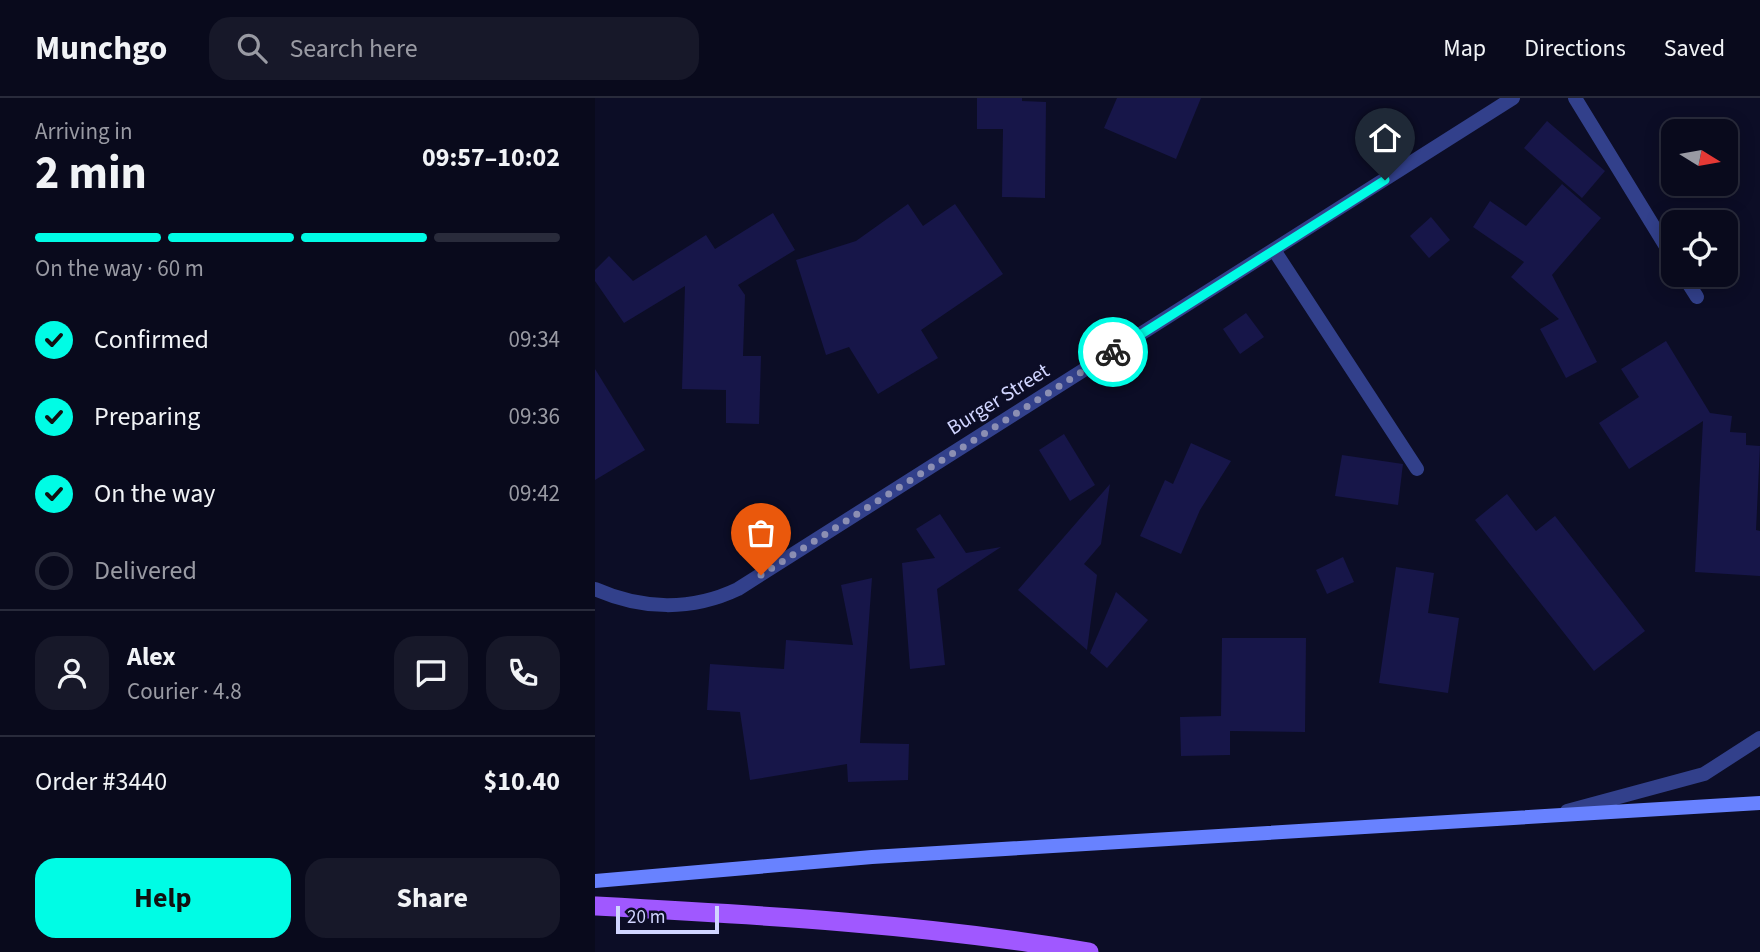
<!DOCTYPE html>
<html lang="en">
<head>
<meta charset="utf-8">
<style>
  body { margin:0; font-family:"Source Sans 3",sans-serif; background:#171829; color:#f1f3f6; height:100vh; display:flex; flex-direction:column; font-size:26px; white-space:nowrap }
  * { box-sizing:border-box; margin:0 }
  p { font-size:23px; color:#999aa3 }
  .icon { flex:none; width:38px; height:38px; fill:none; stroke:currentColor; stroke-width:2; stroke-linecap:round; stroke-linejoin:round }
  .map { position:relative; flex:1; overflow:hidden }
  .sheet { display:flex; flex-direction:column; background:#090a1c; width:595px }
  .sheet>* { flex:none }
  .needle { width:46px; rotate:101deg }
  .fabs { position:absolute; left:1066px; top:21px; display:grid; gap:14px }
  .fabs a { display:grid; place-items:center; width:77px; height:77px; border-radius:14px; background:#090a1c; box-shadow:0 4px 18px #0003,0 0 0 2px #292b3b; font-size:35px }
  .scale { position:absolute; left:21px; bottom:18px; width:103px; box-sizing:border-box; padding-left:7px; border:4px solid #d1d5ff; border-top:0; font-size:19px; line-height:24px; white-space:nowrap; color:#d1d5ff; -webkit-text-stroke:5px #0c0d26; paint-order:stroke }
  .pin { position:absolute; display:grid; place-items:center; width:60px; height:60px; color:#fff; margin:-72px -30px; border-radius:50% 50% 50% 0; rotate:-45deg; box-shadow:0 0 7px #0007 }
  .pin .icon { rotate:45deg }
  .courier { position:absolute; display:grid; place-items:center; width:70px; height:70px; margin:-35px; border:5px solid #00fce5; border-radius:50%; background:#fff; color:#222; box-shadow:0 2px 9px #0007 }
  .overview em { font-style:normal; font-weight:700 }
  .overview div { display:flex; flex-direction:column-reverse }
  .overview { display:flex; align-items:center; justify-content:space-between; height:119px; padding:0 35px }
  h1 { font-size:46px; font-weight:700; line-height:52px }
  .bar { display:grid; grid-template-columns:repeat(4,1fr); gap:10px 7px; align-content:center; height:84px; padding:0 35px }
  .bar i { height:9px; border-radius:5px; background:#292b3b }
  .bar .selected { background:#00fce5 }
  .bar p { grid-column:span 4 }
  .line { display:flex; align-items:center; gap:18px; padding:0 35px; border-top:2px solid #292b3b }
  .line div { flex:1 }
  .round { display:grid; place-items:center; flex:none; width:74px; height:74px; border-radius:21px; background:#171829 }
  ol { padding:0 35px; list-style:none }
  li { display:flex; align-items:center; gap:21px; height:77px }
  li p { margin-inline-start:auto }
  li .icon { padding:7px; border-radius:50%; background:#00fce5; color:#111; stroke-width:4 }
  li:last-child { color:#999aa3 }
  li i { width:38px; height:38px; border:4px solid #292b3b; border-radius:50% }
  .action { display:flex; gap:14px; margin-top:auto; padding:14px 35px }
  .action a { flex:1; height:80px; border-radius:21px; background:#00fce5; color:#111; font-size:28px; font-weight:700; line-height:80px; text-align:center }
  .action a+a { background:#171829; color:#f1f3f6 }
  header { display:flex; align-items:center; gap:42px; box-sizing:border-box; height:98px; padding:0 35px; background:#090a1c; border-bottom:2px solid #292b3b }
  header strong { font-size:33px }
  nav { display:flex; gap:38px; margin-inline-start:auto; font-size:24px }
  .search { width:490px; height:63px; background:#171829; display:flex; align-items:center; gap:18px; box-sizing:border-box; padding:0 24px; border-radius:21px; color:#999aa3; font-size:26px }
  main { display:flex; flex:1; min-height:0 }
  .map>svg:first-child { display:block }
  .building { fill:#171649 }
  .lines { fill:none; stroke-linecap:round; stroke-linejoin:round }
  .service { stroke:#32408b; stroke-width:14 }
  .minor { stroke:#32408b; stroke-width:14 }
  .secondary { stroke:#6882ff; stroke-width:14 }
  .primary { stroke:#a058ff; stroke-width:19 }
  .done { stroke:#8c8fb3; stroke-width:7; stroke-dasharray:0 12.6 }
  .route { stroke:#00fce5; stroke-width:9 }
  .labels { text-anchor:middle; stroke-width:5; stroke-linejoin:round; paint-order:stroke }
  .street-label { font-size:21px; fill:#d1d5ff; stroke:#0c0d26 }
</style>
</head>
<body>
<header>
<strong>Munchgo</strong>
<div class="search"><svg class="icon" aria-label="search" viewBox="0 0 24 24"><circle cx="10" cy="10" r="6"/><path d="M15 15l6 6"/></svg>Search here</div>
<nav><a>Map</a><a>Directions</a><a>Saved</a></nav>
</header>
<main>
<section class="sheet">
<div class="overview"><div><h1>2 min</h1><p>Arriving in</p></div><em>09:57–10:02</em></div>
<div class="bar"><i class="selected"></i><i class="selected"></i><i class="selected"></i><i></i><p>On the way · 60 m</p></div>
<ol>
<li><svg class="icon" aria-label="check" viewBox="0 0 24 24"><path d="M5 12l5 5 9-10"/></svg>Confirmed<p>09:34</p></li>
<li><svg class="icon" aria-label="check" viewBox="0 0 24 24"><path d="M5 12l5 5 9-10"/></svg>Preparing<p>09:36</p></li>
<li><svg class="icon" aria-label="check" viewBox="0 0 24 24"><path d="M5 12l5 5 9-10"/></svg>On the way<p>09:42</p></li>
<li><i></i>Delivered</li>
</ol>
<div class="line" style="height:126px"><a class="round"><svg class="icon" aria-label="person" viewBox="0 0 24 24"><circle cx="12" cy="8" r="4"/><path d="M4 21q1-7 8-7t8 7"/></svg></a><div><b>Alex</b><p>Courier · 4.8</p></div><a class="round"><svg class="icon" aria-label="chat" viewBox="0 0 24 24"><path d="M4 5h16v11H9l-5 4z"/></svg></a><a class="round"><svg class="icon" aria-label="phone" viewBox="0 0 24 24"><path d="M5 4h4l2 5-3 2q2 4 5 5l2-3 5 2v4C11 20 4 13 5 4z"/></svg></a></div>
<div class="line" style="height:91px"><div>Order #3440</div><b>$10.40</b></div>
<div class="action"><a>Help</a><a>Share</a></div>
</section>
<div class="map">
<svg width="1165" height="854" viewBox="0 0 1165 854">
  <rect width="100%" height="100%" fill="#0c0d26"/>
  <g class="building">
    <polygon points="382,0 427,0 427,3 451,4 450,100 407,99 408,31 382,31"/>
    <polygon points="522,0 606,0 581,61 509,30"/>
    <polygon points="952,23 1010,73 987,100 929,50"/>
    <polygon points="967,86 1006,120 957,177 1002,264 971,280 945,231 964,221 916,179 929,164 878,129 895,103 931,128"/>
    <polygon points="313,106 328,128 360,106 408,176 326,232 343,260 283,296 254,249 231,257 201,162 261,143"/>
    <polygon points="178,115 200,152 143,187 150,197 148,258 166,258 164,326 131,325 131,292 87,291 90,188 29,225 0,183 0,172 14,158 38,183 111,137 120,151"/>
    <polygon points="836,119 855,142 834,160 815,138"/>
    <polygon points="651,215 669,239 645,256 628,231"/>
    <polygon points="1071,243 1115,315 1137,318 1135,334 1151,335 1151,347 1165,348 1161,432 1165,433 1165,478 1100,474 1108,323 1034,371 1004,325 1044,299 1026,271"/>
    <polygon points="0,271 50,352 0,382"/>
    <polygon points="469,336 500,387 475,403 444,352"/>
    <polygon points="596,345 636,363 605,412 586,456 545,438 570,382 578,386"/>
    <polygon points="747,357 808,366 803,407 740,398"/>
    <polygon points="515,386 506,446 489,466 502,477 492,552 423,492"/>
    <polygon points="912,396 941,433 960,418 1050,533 999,573 880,422"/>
    <polygon points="345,416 371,455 406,449 342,491 350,567 315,571 307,465 340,460 321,431"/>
    <polygon points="748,459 759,484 732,496 721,472"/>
    <polygon points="801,469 839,475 833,515 864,520 853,595 784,585"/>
    <polygon points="277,480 265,645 314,646 313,682 253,684 252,666 155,682 145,614 112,612 115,566 189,571 191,542 258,547 246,487"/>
    <polygon points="521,494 553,522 512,570 495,555"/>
    <polygon points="627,540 711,540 710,634 635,633 635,657 586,658 585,619 626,618"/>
  </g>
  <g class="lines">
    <g class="service">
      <polyline points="980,0 1078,160"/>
      <polyline points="679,152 822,371"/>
      <polyline points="1088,177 1102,199"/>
      <polyline points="972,713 1109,676 1165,640"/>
    </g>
    <path class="minor" d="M0,491C47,512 97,513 143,491L918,0"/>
    <polyline class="secondary" points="0,783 277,759 1165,705"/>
    <path class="primary" d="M0,808C165,817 331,826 494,854"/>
  </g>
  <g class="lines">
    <polyline class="done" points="166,477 518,254"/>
    <polyline class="route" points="518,254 790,82"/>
  </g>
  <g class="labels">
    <g class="street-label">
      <text transform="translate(403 301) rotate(-32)" y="7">Burger Street</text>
    </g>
  </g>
</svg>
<div class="fabs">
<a><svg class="needle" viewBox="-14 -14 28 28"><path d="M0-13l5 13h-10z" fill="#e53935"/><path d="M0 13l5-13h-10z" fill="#999aa3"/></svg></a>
<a><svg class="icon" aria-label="locate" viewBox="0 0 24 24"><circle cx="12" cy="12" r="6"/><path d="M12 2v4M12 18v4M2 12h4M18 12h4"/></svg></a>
</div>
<div class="scale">20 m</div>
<div class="pin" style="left:166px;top:477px;background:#ea580c"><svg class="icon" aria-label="bag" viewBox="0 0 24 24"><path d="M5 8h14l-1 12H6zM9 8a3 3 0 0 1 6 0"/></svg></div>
<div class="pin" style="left:790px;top:82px;background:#1f2937"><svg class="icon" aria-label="home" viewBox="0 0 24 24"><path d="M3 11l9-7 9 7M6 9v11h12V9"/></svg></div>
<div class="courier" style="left:518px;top:254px"><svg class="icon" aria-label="bike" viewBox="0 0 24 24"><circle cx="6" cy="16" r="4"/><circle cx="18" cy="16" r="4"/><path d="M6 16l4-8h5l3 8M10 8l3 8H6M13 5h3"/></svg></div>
</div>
</main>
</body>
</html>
